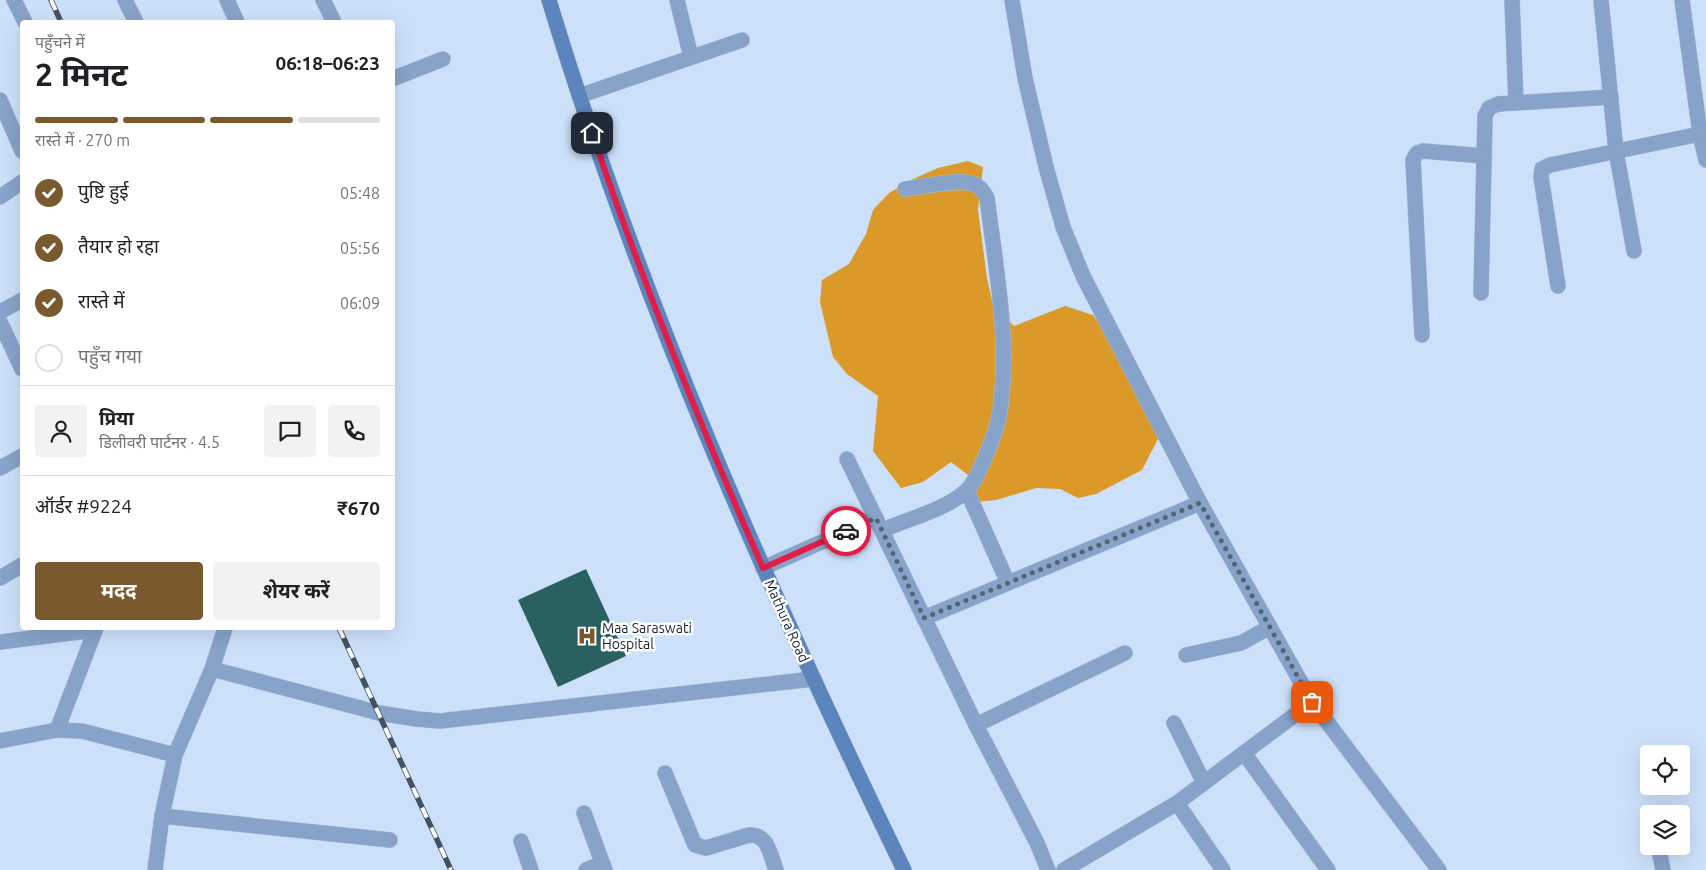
<!DOCTYPE html>
<html lang="hi">
<head>
<meta charset="utf-8">
<style>
  body { margin:0; font-family:Ubuntu,"Noto Sans Devanagari",sans-serif; background:#f2f2f2; color:#202124; height:100vh; display:flex; flex-direction:column; font-size:19px; white-space:nowrap }
  * { box-sizing:border-box; margin:0 }
  p { font-size:16px; color:#757577 }
  .icon { flex:none; width:28px; height:28px; fill:none; stroke:currentColor; stroke-width:2; stroke-linecap:round; stroke-linejoin:round }
  .map { position:relative; flex:1; overflow:hidden }
  .details { position:absolute; left:20px; top:20px; width:375px; height:610px; display:flex; flex-direction:column; background:#fff; border-radius:5px; box-shadow:0 5px 20px #0002 }
  .details>* { flex:none }
  .tools { position:absolute; left:1640px; top:745px; display:grid; gap:10px }
  .tools a { display:grid; place-items:center; width:50px; height:50px; border-radius:5px; background:#fff; box-shadow:0 5px 20px #0002; font-size:25px }
  .pin { position:absolute; display:grid; place-items:center; width:42px; height:42px; color:#fff; margin:-21px; border-radius:10px; box-shadow:0 2px 8px #0006 }
  .courier { position:absolute; display:grid; place-items:center; width:50px; height:50px; margin:-25px; border:4px solid #e11d48; border-radius:50%; background:#fff; color:#222; box-shadow:0 1px 6px #0007 }
  .headline em { font-style:normal; font-weight:700 }
  .headline div { display:flex; flex-direction:column-reverse }
  .headline { display:flex; align-items:center; justify-content:space-between; height:85px; padding:0 15px }
  h1 { font-size:32px; font-weight:700; line-height:38px }
  .bar { display:grid; grid-template-columns:repeat(4,1fr); gap:8px 5px; align-content:center; height:60px; padding:0 15px }
  .bar i { height:6px; border-radius:4px; background:#e0e0e0 }
  .bar .current { background:#785a2e }
  .bar p { grid-column:span 4 }
  .line { display:flex; align-items:center; gap:12px; padding:0 15px; border-top:1px solid #e0e0e0 }
  .line div { flex:1 }
  .round { display:grid; place-items:center; flex:none; width:52px; height:52px; border-radius:5px; background:#f2f2f2 }
  ol { padding:0 15px; list-style:none }
  li { display:flex; align-items:center; gap:15px; height:55px }
  li p { margin-inline-start:auto }
  li .icon { padding:5px; border-radius:50%; background:#785a2e; color:#fff; stroke-width:4 }
  li:last-child { color:#757577 }
  li i { width:28px; height:28px; border:2px solid #e0e0e0; border-radius:50% }
  .primary-button { display:flex; gap:10px; margin-top:auto; padding:10px 15px }
  .primary-button a { flex:1; height:58px; border-radius:5px; background:#785a2e; color:#fff; font-size:20px; font-weight:700; line-height:58px; text-align:center }
  .primary-button a+a { background:#f2f2f2; color:#202124 }
  .map>svg:first-child { display:block }
  .forest { fill:#da9928 }
  .building { fill:#2b6061 }
  .lines { fill:none; stroke-linecap:round; stroke-linejoin:round }
  .street-casing { stroke:#acbdd6; stroke-width:16 }
  .secondary-casing { stroke:#acbdd6; stroke-width:16 }
  .street { stroke:#87a3c9; stroke-width:15 }
  .secondary { stroke:#5b85bc; stroke-width:15 }
  .rail-casing { stroke:#435164; stroke-width:5.5 }
  .rail { stroke:#fff; stroke-width:4; stroke-dasharray:11; stroke-linecap:butt }
  .done { stroke:#556377; stroke-width:5; stroke-dasharray:0 9 }
  .route { stroke:#e11d48; stroke-width:6 }
  .labels { text-anchor:middle; stroke-width:5; stroke-linejoin:round; paint-order:stroke }
  .street-label { font-size:14px; fill:#142030; stroke:#fff }
  .poi-label { font-size:14px; fill:#142030; stroke:#fff; text-anchor:start }
</style>
</head>
<body>
<div class="map">
<svg width="1706" height="870" viewBox="0 0 1706 870">
  <rect width="100%" height="100%" fill="#cde0fa"/>
  <polygon class="forest" points="968,161 983,167 978,210 987,278 993,305 1014,326 1065,306 1093,315 1131,367 1158,439 1142,470 1096,494 1078,498 1060,489 1036,488 996,500 975,502 972,478 951,462 923,482 901,488 873,451 878,396 847,374 833,357 820,302 822,280 849,264 866,234 873,210 889,193 911,180 938,168"/>
  <polygon class="building" points="586,569 626,656 558,687 518,600"/>
  <g class="lines">
    <g class="street-casing">
      <g id="street">
        <polyline points="14,0 25,22"/>
        <polyline points="125,0 136,22"/>
        <polyline points="227,0 237,22"/>
        <polyline points="323,0 334,22"/>
        <polyline points="677,0 691,57"/>
        <polyline points="1012,0 1025,78 1046,167 1063,227 1083,276 1200,503 1312,702 1177,803 1064,870"/>
        <polyline points="1512,0 1516,103"/>
        <polyline points="1601,0 1616,151 1634,251"/>
        <polyline points="1682,0 1700,134 1706,160"/>
        <polyline points="392,79 443,59"/>
        <polyline points="579,96 742,40"/>
        <polyline points="0,100 22,151"/>
        <polyline points="0,197 22,182"/>
        <polyline points="1558,286 1541,177 1542,169 1550,165 1700,134"/>
        <polyline points="1481,293 1485,116 1489,108 1498,104 1611,97"/>
        <polyline points="0,312 22,300"/>
        <polyline points="0,322 22,369"/>
        <polyline points="1422,335 1413,160 1417,153 1423,151 1484,156"/>
        <polyline points="847,459 976,725 1037,843 1048,870"/>
        <polyline points="0,468 22,456"/>
        <polyline points="967,491 1008,583"/>
        <path d="M883,530C908,519 944,510 965,492C974,485 979,470 984,460C990,446 996,431 999,417C1011,345 996,270 987,198C984,192 980,186 974,184C958,178 922,187 905,189"/>
        <polyline points="763,568 876,518"/>
        <polyline points="0,578 22,565"/>
        <polyline points="924,618 1200,503"/>
        <polyline points="0,642 95,630"/>
        <polyline points="1186,655 1241,643 1270,627"/>
        <polyline points="212,669 379,713 417,719 440,721 813,679"/>
        <polyline points="1312,702 1439,870"/>
        <polyline points="1174,723 1204,783"/>
        <polyline points="976,725 1125,653"/>
        <polyline points="57,730 96,628"/>
        <polyline points="0,741 57,730 82,731 175,755 212,669 225,628"/>
        <polyline points="1244,753 1328,870"/>
        <path d="M665,773L695,845L706,848L749,835C768,834 770,854 776,870"/>
        <polyline points="1177,803 1223,870"/>
        <polyline points="584,813 605,870"/>
        <polyline points="162,816 390,840"/>
        <polyline points="521,841 531,870"/>
        <polyline points="1658,846 1663,870"/>
        <polyline points="155,870 162,816 175,755"/>
        <polyline points="586,870 593,867 604,867"/>
      </g>
    </g>
    <g class="secondary-casing">
      <path id="secondary" d="M549,0C640,301 767,587 904,870"/>
    </g>
    <use href="#street" class="street"/>
    <use href="#secondary" class="secondary"/>
    <g class="rail-casing">
      <g id="rail">
        <polyline points="51,0 61,22"/>
        <polyline points="339,628 451,870"/>
      </g>
    </g>
    <use href="#rail" class="rail"/>
  </g>
  <g class="lines">
    <polyline class="done" points="846,531 876,518 924,618 1200,503 1312,702"/>
    <path class="route" d="M592,133C642,281 700,425 763,568L846,531"/>
  </g>
  <defs>
    <g id="hospital-bare" transform="scale(1.5)"><path d="M-5-5h3v3.5h4V-5h3V5h-3V1.5h-4V5h-3Z" fill="#785a2e" stroke="#fff" stroke-width="2.5" paint-order="stroke"/></g>
  </defs>
  <g fill-rule="evenodd">
    <use href="#hospital-bare" x="587" y="636"/>
  </g>
  <g class="labels">
    <g class="street-label">
      <text transform="translate(787 621) rotate(66)" y="5">Mathura Road</text>
    </g>
    <g class="poi-label">
      <text x="602" y="633">Maa Saraswati<tspan x="602" dy="16">Hospital</tspan></text>
    </g>
  </g>
</svg>
<div class="tools">
<a><svg class="icon" aria-label="locate" viewBox="0 0 24 24"><circle cx="12" cy="12" r="6"/><path d="M12 2v4M12 18v4M2 12h4M18 12h4"/></svg></a>
<a><svg class="icon" aria-label="layers" viewBox="0 0 24 24"><path d="M12 4l9 5-9 5-9-5zM3 14l9 5 9-5"/></svg></a>
</div>
<div class="pin" style="left:1312px;top:702px;background:#ea580c"><svg class="icon" aria-label="bag" viewBox="0 0 24 24"><path d="M5 8h14l-1 12H6zM9 8a3 3 0 0 1 6 0"/></svg></div>
<div class="pin" style="left:592px;top:133px;background:#1f2937"><svg class="icon" aria-label="home" viewBox="0 0 24 24"><path d="M3 11l9-7 9 7M6 9v11h12V9"/></svg></div>
<div class="courier" style="left:846px;top:531px"><svg class="icon" aria-label="car" viewBox="0 0 24 24"><path d="M5 17H2v-5l4-1 3-4h7l3 4 3 1v5h-3M9 17h6M6 11h13"/><circle cx="7" cy="17" r="2"/><circle cx="17" cy="17" r="2"/></svg></div>
<section class="details">
<div class="headline"><div><h1>2 मिनट</h1><p>पहुँचने में</p></div><em>06:18–06:23</em></div>
<div class="bar"><i class="current"></i><i class="current"></i><i class="current"></i><i></i><p>रास्ते में · 270 m</p></div>
<ol>
<li><svg class="icon" aria-label="check" viewBox="0 0 24 24"><path d="M5 12l5 5 9-10"/></svg>पुष्टि हुई<p>05:48</p></li>
<li><svg class="icon" aria-label="check" viewBox="0 0 24 24"><path d="M5 12l5 5 9-10"/></svg>तैयार हो रहा<p>05:56</p></li>
<li><svg class="icon" aria-label="check" viewBox="0 0 24 24"><path d="M5 12l5 5 9-10"/></svg>रास्ते में<p>06:09</p></li>
<li><i></i>पहुँच गया</li>
</ol>
<div class="line" style="height:90px"><a class="round"><svg class="icon" aria-label="person" viewBox="0 0 24 24"><circle cx="12" cy="8" r="4"/><path d="M4 21q1-7 8-7t8 7"/></svg></a><div><b>प्रिया</b><p>डिलीवरी पार्टनर · 4.5</p></div><a class="round"><svg class="icon" aria-label="chat" viewBox="0 0 24 24"><path d="M4 5h16v11H9l-5 4z"/></svg></a><a class="round"><svg class="icon" aria-label="phone" viewBox="0 0 24 24"><path d="M5 4h4l2 5-3 2q2 4 5 5l2-3 5 2v4C11 20 4 13 5 4z"/></svg></a></div>
<div class="line" style="height:65px"><div>ऑर्डर #9224</div><b>₹670</b></div>
<div class="primary-button"><a>मदद</a><a>शेयर करें</a></div>
</section>
</div>
</body>
</html>
